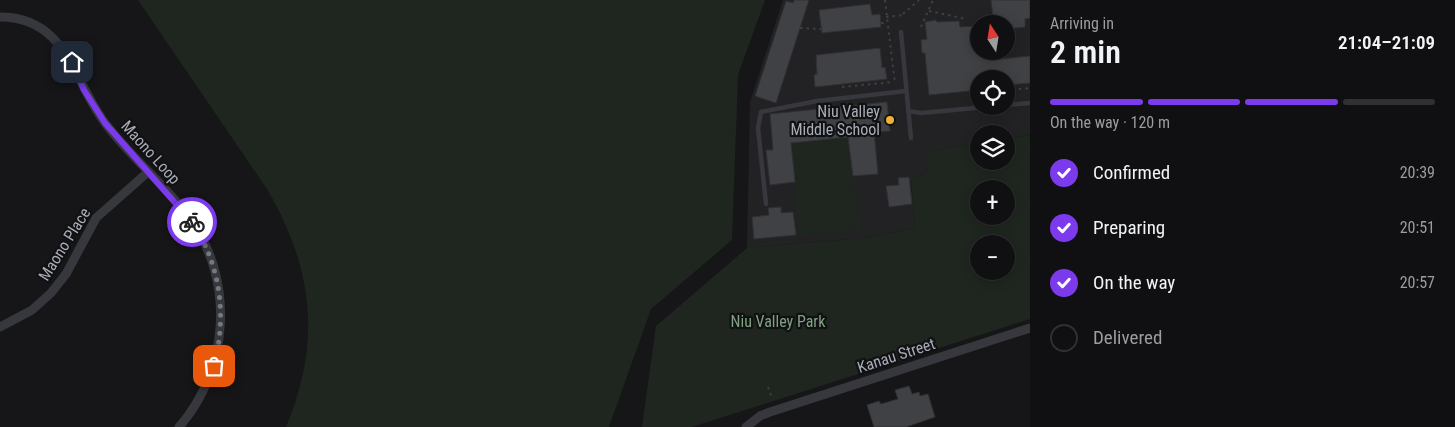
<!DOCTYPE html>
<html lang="en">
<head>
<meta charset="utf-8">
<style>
  body { margin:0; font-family:"Roboto Condensed",sans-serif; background:#19191b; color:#f1f3f6; height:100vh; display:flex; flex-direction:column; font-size:19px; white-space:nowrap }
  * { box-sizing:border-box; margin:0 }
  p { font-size:16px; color:#9c9d9f }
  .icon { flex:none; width:28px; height:28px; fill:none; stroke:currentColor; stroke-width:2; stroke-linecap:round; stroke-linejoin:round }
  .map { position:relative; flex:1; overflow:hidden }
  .sheet { display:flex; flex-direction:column; background:#101012; width:425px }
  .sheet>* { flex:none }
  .needle { width:32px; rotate:348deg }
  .fabs { position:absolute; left:970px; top:15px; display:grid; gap:10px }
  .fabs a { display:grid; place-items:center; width:45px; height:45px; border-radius:50%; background:#101012; box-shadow:0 2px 12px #0003,0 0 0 1px #303032; font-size:25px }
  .pin { position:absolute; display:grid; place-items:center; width:42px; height:42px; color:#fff; margin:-21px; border-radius:10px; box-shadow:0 2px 8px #0006 }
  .courier { position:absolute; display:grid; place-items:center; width:50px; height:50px; margin:-25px; border:4px solid #7c3aed; border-radius:50%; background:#fff; color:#222; box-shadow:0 1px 6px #0007 }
  .headline em { font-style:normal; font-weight:600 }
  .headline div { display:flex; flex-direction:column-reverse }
  .headline { display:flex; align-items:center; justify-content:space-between; height:85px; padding:0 20px }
  h1 { font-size:32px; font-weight:600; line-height:38px }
  .bar { display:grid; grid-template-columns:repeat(4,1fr); gap:8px 5px; align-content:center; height:60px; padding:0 20px }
  .bar i { height:6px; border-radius:4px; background:#303032 }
  .bar .current { background:#7c3aed }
  .bar p { grid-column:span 4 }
  ol { padding:0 20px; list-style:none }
  li { display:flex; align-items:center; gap:15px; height:55px }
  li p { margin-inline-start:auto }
  li .icon { padding:5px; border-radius:50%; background:#7c3aed; color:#fff; stroke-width:4 }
  li:last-child { color:#9c9d9f }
  li i { width:28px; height:28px; border:2px solid #303032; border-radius:50% }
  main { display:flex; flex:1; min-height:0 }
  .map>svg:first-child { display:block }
  .built { fill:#222225; fill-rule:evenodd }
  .green { fill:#1e261f; fill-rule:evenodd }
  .building { fill:#404145; stroke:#303034 }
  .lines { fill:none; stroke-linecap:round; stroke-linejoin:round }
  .path { stroke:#3d3f44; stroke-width:2; stroke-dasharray:2.5 4; stroke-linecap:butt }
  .lane { stroke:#37383d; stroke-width:4.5 }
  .street { stroke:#37383d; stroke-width:9 }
  .done { stroke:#757880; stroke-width:5; stroke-dasharray:0 9 }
  .route { stroke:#7c3aed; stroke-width:6 }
  .poi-dot { fill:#f2b134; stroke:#111113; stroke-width:2 }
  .labels { text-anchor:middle; stroke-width:4.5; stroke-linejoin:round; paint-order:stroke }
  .poi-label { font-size:16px; fill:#a8adb8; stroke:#111113; text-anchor:end }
  .street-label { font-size:16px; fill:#a8adb8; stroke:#111113 }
  .park-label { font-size:16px; fill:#7fa381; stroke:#111113 }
</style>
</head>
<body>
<main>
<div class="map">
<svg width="1030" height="427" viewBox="0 0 1030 427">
  <rect width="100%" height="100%" fill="#161618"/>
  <path class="built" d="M783,0H1030V135L1006,139V134H979V143L927,152L928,172L911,181L915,228L864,238L747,248L750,102ZM979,24H1006V51H979ZM979,79H1006V106H979Z"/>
  <g class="green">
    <path d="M138,0H765L738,75L732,240L651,309L609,427H286C322,341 313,268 267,189Z"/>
    <path d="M1030,135V319L692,427H642L656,326L747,248L864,238L915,228L911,180L928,172L926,152L979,143V161H1006V139ZM979,189H1006V216H979ZM979,244H1006V271H979Z"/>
    <polygon points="848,137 861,230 799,236 790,143"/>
  </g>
  <g class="building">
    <polygon points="794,0 809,0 776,103 755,96 786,1 793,3"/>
    <polygon points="991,0 1030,0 1030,18 1025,19 1025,27 1006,29 1006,24 994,24"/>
    <polygon points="870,4 872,15 880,14 881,27 822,33 819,10"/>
    <polygon points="936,20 937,22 959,21 960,27 977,26 979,51 990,51 991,60 1030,56 1030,83 1006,85 1006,79 979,79 979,90 929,95 925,53 922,53 921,40 927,39 925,22"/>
    <polygon points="880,48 882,68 885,67 887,79 815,87 814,75 817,74 816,55"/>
    <polygon points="887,102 890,131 874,132 878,174 853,176 848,137 791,143 795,182 770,185 766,150 773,150 770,114"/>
    <polygon points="909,177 912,204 889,207 886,186 899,185 898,178"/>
    <polygon points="781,207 781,213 793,212 796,235 754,239 752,217 769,215 768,208"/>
    <polygon points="909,386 912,394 919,392 920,396 928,394 935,417 906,427 874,427 867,405 879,401 881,404 898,399 895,390"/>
  </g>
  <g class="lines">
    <g class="path">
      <polyline points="885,0 895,84"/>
      <polyline points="994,0 997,24"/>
      <polyline points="929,11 962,18 964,22"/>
      <polyline points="903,14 919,0"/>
      <polyline points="886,17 903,15"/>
      <polyline points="881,23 887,23"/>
      <polyline points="1006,26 1021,24 1021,19"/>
      <polyline points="921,27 933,0"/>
      <polyline points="800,28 821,29"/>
      <polyline points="986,51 989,79"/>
      <polyline points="842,87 893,82"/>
      <polyline points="1006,90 1030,88"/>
      <polyline points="768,387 772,398"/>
    </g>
    <g class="lane">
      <polyline points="901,32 911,138"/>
      <polyline points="1006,105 1030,103"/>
      <polyline points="908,111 921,113 997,106"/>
      <polyline points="766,204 758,128 761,112 817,101 906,91"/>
    </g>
    <g class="street">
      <path d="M0,17C67,17 73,81 105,123C131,158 166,185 191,220C235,282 229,370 179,427"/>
      <polyline points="0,327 32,310 51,293 66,274 96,218 148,172"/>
      <polyline points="746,427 760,416 770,412 1030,328"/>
    </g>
  </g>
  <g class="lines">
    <path class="done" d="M192,222C221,266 227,315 214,366"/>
    <polyline class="route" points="72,62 84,90 105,123 192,222"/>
  </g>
  <circle class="poi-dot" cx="890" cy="120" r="5"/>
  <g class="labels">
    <g class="poi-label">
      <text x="880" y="117">Niu Valley<tspan x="880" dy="18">Middle School</tspan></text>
    </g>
    <g class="street-label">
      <text transform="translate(151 152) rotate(48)" y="6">Maono Loop</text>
      <text transform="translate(64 244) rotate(-58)" y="6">Maono Place</text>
      <text transform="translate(896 355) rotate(-18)" y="6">Kanau Street</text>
    </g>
    <g class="park-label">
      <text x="778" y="327">Niu Valley Park</text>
    </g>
  </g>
</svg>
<div class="fabs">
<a><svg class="needle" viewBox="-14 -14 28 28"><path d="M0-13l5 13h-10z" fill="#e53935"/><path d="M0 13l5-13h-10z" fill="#9c9d9f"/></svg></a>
<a><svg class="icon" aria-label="locate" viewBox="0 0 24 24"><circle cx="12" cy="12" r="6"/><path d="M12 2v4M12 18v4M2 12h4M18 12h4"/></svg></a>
<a><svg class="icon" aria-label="layers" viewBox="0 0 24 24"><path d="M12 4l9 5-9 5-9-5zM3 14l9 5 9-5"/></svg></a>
<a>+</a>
<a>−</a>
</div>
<div class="pin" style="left:214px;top:366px;background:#ea580c"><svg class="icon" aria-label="bag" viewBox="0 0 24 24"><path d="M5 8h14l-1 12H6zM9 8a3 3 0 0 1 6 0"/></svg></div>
<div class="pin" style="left:72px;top:62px;background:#1f2937"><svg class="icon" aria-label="home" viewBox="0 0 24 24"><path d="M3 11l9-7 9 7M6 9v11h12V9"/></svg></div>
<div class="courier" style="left:192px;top:222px"><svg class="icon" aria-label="bike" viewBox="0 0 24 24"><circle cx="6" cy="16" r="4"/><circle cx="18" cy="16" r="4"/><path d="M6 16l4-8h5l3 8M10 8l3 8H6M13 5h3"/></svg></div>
</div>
<section class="sheet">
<div class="headline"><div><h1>2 min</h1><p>Arriving in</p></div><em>21:04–21:09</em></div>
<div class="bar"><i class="current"></i><i class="current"></i><i class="current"></i><i></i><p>On the way · 120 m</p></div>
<ol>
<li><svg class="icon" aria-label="check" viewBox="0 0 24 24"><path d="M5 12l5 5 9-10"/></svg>Confirmed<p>20:39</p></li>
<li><svg class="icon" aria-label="check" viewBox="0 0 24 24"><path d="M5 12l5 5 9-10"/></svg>Preparing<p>20:51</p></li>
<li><svg class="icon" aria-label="check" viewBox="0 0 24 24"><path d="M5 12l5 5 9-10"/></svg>On the way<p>20:57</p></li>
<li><i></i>Delivered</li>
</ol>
</section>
</main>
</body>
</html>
